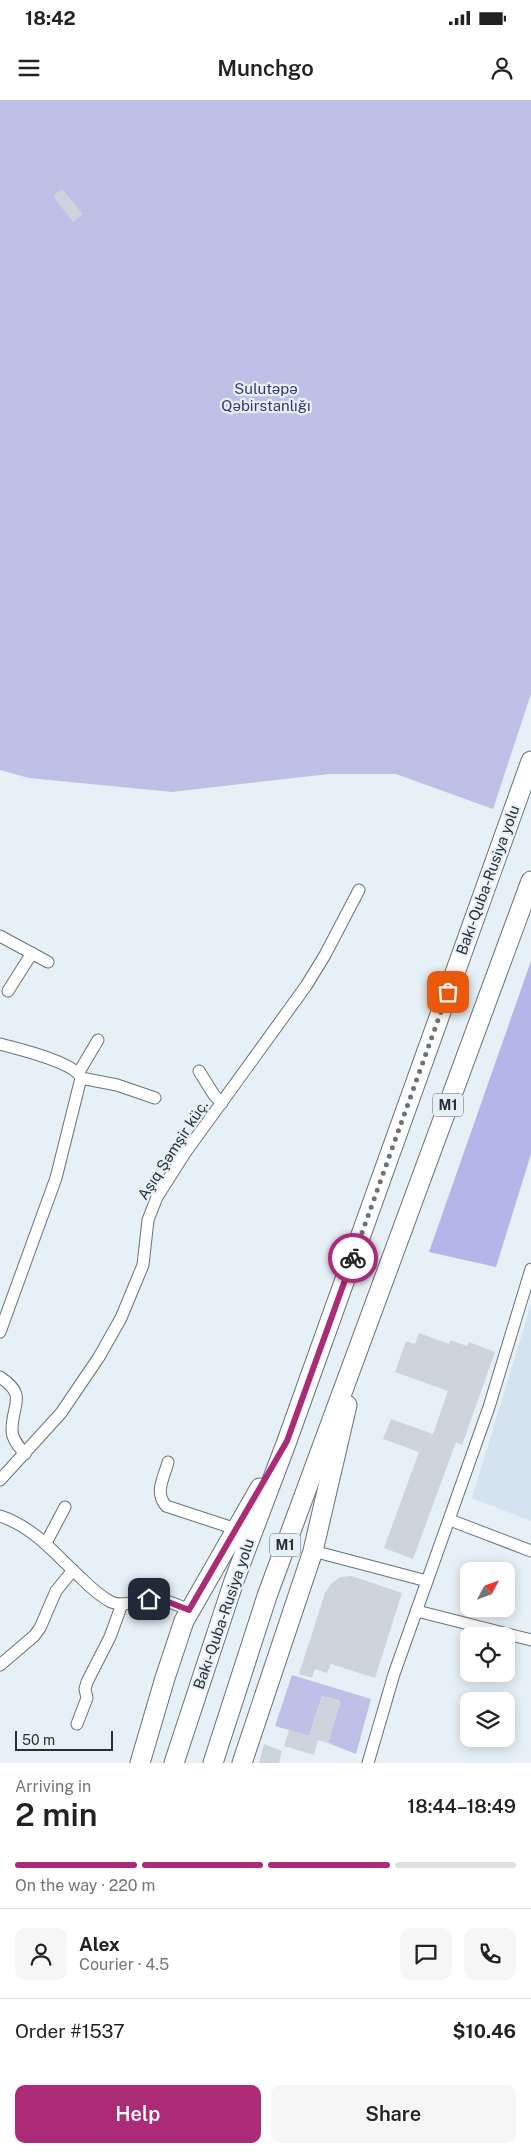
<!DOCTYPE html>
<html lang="en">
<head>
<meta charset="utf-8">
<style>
  body { margin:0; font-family:"Public Sans",sans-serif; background:#f6f6f6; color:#222; height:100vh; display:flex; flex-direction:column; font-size:19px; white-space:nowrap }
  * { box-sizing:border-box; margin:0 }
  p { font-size:16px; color:#767676 }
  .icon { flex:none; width:28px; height:28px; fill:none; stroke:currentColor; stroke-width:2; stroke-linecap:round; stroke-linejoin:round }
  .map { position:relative; height:1663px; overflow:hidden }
  .details { display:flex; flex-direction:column; background:#fff; flex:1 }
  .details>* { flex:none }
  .needle { width:32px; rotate:49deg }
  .buttons { position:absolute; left:460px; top:1462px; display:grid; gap:10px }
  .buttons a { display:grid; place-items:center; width:55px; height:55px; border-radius:10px; background:#fff; box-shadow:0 2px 12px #0003; font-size:25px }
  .scale { position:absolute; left:15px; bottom:12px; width:98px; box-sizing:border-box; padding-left:5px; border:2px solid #2b2f32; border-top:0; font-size:14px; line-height:18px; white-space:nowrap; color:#2b2f32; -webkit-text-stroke:4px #e6f0f7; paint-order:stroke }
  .pin { position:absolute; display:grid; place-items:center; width:42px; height:42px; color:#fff; margin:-21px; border-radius:10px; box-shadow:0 2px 8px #0006 }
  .courier { position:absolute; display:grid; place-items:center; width:50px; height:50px; margin:-25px; border:4px solid #ac2b77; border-radius:50%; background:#fff; color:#222; box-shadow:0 1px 6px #0007 }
  .overview em { font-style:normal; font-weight:600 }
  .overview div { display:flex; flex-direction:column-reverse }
  .overview { display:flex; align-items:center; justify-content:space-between; height:85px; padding:0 15px }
  h1 { font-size:32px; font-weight:600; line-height:38px }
  .bar { display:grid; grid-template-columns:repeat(4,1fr); gap:8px 5px; align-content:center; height:60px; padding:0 15px }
  .bar i { height:6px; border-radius:4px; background:#e0e0e0 }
  .bar .active { background:#ac2b77 }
  .bar p { grid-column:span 4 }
  .line { display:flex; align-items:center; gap:12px; padding:0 15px; border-top:1px solid #e0e0e0 }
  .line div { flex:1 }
  .round { display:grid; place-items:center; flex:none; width:52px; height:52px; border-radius:10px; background:#f6f6f6 }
  .action { display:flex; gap:10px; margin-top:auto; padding:10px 15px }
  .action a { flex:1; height:58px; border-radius:10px; background:#ac2b77; color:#fff; font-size:20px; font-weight:600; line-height:58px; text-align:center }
  .action a+a { background:#f6f6f6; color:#222 }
  .status { display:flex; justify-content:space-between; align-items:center; height:35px; padding:0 25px; background:#fff; direction:ltr }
  .status svg { height:14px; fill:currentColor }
  header { display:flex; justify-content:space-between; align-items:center; height:65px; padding:0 15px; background:#fff; font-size:22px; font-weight:600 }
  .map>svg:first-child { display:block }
  .built { fill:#d4e3ef }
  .green { fill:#bfc0e8 }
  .forest { fill:#b4b5e8 }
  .building { fill:#ced4dd }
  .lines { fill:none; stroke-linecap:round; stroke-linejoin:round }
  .minor-casing { stroke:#6a7278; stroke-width:13 }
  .trunk-casing { stroke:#6a7278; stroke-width:21 }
  .minor { stroke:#fff; stroke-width:11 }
  .trunk { stroke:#fff; stroke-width:19 }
  .done { stroke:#6c7377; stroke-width:5; stroke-dasharray:0 9 }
  .route { stroke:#ac2b77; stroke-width:6 }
  .labels { text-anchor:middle; stroke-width:4.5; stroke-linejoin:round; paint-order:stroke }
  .shield { fill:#e6f0f7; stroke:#63696d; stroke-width:1 }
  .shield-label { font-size:14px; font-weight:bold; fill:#2b2f32 }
  .park-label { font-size:15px; fill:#3a3572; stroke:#e6f0f7 }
  .street-label { font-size:15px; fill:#2b2f32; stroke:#e6f0f7 }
</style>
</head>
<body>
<div class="status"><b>18:42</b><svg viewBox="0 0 49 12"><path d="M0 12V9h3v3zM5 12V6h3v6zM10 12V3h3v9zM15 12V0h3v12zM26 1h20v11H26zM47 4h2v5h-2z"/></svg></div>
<header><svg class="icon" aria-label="menu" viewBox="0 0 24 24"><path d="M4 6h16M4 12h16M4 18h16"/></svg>Munchgo<svg class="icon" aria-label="person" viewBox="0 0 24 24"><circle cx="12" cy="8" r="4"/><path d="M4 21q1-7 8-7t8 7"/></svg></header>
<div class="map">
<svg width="531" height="1663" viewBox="0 0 531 1663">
  <rect width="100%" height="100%" fill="#e6f0f7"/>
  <polygon class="built" points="531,1204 531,1421 472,1398"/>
  <g class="green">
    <polygon points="0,0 531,0 531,594 493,709 396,674 329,674 172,692 29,678 0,670"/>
    <polygon points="292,1575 371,1599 356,1654 328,1643 340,1601 322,1596 309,1636 275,1626"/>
  </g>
  <polygon class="forest" points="531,861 531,1054 496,1167 429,1152"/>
  <g class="building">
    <polygon points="62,89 83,114 73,122 53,96"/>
    <polygon points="419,1233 449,1244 450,1240 467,1246 469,1242 495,1252 462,1345 456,1342 413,1459 384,1448 419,1352 383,1339 391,1319 433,1334 448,1291 395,1272 406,1241 415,1244"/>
    <polygon points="352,1476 402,1493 375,1578 331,1564 327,1573 315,1569 312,1578 299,1574 325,1493 331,1484 340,1477"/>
    <polygon points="322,1596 341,1602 328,1643 318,1640 314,1655 284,1646 289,1630 309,1636"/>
    <polygon points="264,1644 282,1651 279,1663 259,1663"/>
  </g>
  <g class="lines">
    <g class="minor-casing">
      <g id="minor">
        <polyline points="0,836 48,862"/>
        <polyline points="8,891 32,853"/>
        <path d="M0,944C18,949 75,962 81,978L56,1078L0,1232"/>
        <polyline points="199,971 214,995 222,1003"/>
        <polyline points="79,972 98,940"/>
        <polyline points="81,978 117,985 155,998"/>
        <path d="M0,1277C28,1296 12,1303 12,1330C12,1339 19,1347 25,1354"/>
        <path d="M168,1362C164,1378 154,1392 166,1406L236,1429"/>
        <polyline points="0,1380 61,1313 99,1257 121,1218 143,1165 148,1120 157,1097 185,1053 306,886 325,855 359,790"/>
        <path d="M0,1416C34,1427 56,1455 81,1478C90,1487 100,1496 111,1502C126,1508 142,1498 157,1499C168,1500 179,1506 189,1510"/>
        <polyline points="450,1420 531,1451"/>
        <polyline points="46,1443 65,1407"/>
        <polyline points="313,1451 427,1481"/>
        <polyline points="417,1511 531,1540"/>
        <polyline points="0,1565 34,1536 40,1528 56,1491 73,1470"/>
        <polyline points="77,1624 87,1598 85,1589 87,1582 110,1537 122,1504"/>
        <polyline points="368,1663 394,1574 489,1307 531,1169"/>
      </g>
    </g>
    <g class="trunk-casing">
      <g id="trunk">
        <polyline points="140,1663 165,1578 184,1521 260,1388"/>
        <polyline points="174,1663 234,1481 287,1341 531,661"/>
        <polyline points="213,1663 267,1496 531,781"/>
        <polyline points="242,1663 313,1451 347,1305"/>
      </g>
    </g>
    <use href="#minor" class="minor"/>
    <use href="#trunk" class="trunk"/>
  </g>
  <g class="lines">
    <polyline class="done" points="353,1158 448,892"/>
    <polyline class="route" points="149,1499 163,1500 189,1510 287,1341 353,1158"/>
  </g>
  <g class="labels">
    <g class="shield">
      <rect x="433" y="993.5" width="30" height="23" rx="4"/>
      <rect x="270" y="1433.5" width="30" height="23" rx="4"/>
    </g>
    <g class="shield-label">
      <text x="448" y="1010">M1</text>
      <text x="285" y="1450">M1</text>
    </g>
    <g class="park-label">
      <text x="266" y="294">Sulutəpə<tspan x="266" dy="17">Qəbirstanlığı</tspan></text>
    </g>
    <g class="street-label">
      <text transform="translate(488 780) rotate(-70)" y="5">Bakı-Quba-Rusiya yolu</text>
      <text transform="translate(173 1050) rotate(-57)" y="5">Aşıq Şəmşir küç.</text>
      <text transform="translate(224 1514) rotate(-71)" y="5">Bakı-Quba-Rusiya yolu</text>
    </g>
  </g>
</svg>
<div class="buttons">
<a><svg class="needle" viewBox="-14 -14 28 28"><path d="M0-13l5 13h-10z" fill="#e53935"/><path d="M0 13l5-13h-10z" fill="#767676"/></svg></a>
<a><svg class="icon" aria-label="locate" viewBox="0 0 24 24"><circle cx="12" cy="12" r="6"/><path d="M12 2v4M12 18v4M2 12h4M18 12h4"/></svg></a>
<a><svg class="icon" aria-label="layers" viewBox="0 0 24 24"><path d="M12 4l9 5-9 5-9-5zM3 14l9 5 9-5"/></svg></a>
</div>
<div class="scale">50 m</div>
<div class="pin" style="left:448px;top:892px;background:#ea580c"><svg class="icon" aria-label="bag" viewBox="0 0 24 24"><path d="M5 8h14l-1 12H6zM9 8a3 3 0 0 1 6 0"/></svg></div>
<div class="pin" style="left:149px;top:1499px;background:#1f2937"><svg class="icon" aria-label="home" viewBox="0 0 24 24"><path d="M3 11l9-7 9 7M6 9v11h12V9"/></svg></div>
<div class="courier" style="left:353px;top:1158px"><svg class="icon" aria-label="bike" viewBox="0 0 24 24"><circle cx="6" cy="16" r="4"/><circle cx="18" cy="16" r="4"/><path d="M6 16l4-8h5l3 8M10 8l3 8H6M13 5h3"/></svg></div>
</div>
<section class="details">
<div class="overview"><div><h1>2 min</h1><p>Arriving in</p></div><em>18:44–18:49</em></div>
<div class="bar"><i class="active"></i><i class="active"></i><i class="active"></i><i></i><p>On the way · 220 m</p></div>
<div class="line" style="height:90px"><a class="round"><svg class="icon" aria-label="person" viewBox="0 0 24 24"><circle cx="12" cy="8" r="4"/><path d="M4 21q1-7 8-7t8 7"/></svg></a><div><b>Alex</b><p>Courier · 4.5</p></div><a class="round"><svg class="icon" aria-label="chat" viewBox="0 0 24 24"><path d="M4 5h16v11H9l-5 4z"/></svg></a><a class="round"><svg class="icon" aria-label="phone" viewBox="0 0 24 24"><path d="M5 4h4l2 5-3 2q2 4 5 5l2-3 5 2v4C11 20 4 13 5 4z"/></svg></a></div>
<div class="line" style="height:65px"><div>Order #1537</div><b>$10.46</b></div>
<div class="action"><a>Help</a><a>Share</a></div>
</section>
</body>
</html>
